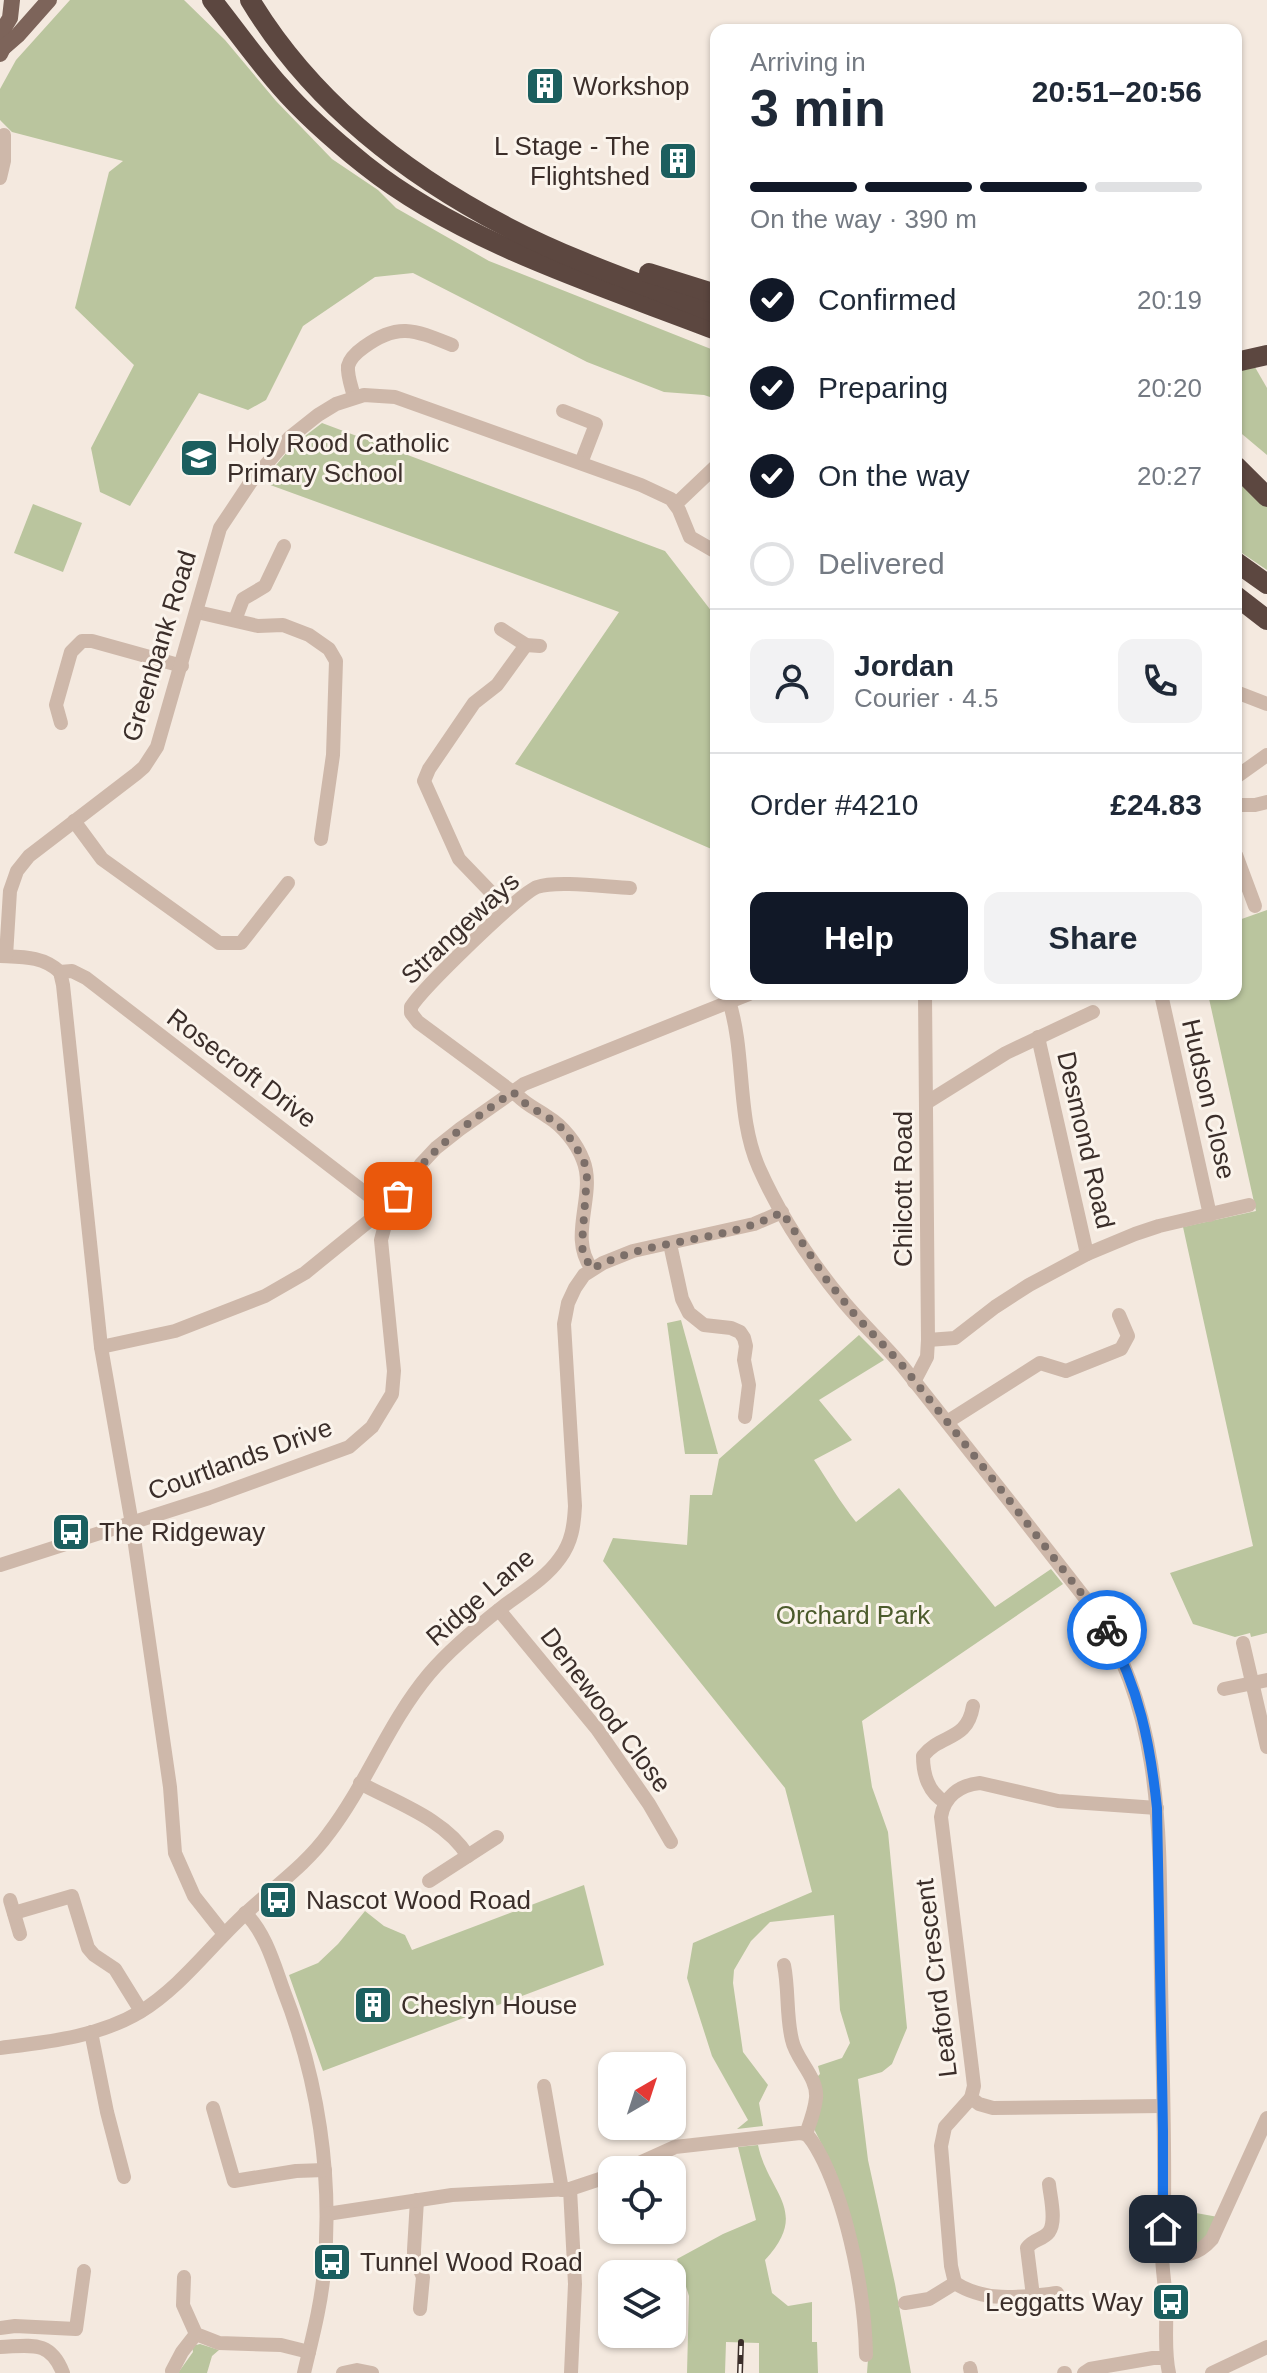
<!DOCTYPE html>
<html lang="en">
<head>
<meta charset="utf-8">
<style>
  body { margin:0; font-family:Arial,sans-serif; background:#f2f2f3; color:#1f2937; height:100vh; display:flex; flex-direction:column; font-size:30px; white-space:nowrap }
  * { box-sizing:border-box; margin:0 }
  p { font-size:26px; color:#747a83 }
  .icon { flex:none; width:44px; height:44px; fill:none; stroke:currentColor; stroke-width:2; stroke-linecap:round; stroke-linejoin:round }
  .map { position:relative; flex:1; overflow:hidden }
  .side { position:absolute; left:710px; top:24px; width:532px; height:976px; display:flex; flex-direction:column; background:#fff; border-radius:16px; box-shadow:0 2px 6px #0004 }
  .side>* { flex:none }
  .needle { width:52px; rotate:39deg }
  .buttons { position:absolute; left:598px; top:2052px; display:grid; gap:16px }
  .buttons a { display:grid; place-items:center; width:88px; height:88px; border-radius:16px; background:#fff; box-shadow:0 2px 6px #0004; font-size:40px }
  .pin { position:absolute; display:grid; place-items:center; width:68px; height:68px; color:#fff; margin:-34px; border-radius:16px; box-shadow:0 4px 12px #0006 }
  .courier { position:absolute; display:grid; place-items:center; width:80px; height:80px; margin:-40px; border:6px solid #1a73e8; border-radius:50%; background:#fff; color:#222; box-shadow:0 2px 10px #0007 }
  .summary em { font-style:normal; font-weight:700 }
  .summary div { display:flex; flex-direction:column-reverse }
  .summary { display:flex; align-items:center; justify-content:space-between; height:136px; padding:0 40px }
  h1 { font-size:52px; font-weight:700; line-height:60px }
  .bar { display:grid; grid-template-columns:repeat(4,1fr); gap:12px 8px; align-content:center; height:96px; padding:0 40px }
  .bar i { height:10px; border-radius:6px; background:#e0e1e3 }
  .bar .current { background:#111827 }
  .bar p { grid-column:span 4 }
  .line { display:flex; align-items:center; gap:20px; padding:0 40px; border-top:2px solid #e0e1e3 }
  .line div { flex:1 }
  .round { display:grid; place-items:center; flex:none; width:84px; height:84px; border-radius:16px; background:#f2f2f3 }
  ol { padding:0 40px; list-style:none }
  li { display:flex; align-items:center; gap:24px; height:88px }
  li p { margin-inline-start:auto }
  li .icon { padding:8px; border-radius:50%; background:#111827; color:#fff; stroke-width:4 }
  li:last-child { color:#747a83 }
  li i { width:44px; height:44px; border:4px solid #e0e1e3; border-radius:50% }
  .cta { display:flex; gap:16px; margin-top:auto; padding:16px 40px }
  .cta a { flex:1; height:92px; border-radius:16px; background:#111827; color:#fff; font-size:32px; font-weight:700; line-height:92px; text-align:center }
  .cta a+a { background:#f2f2f3; color:#1f2937 }
  .map>svg:first-child { display:block }
  .green { fill:#bac59e }
  .lines { fill:none; stroke-linecap:round; stroke-linejoin:round }
  .minor { stroke:#ceb8aa; stroke-width:14 }
  .major { stroke:#7d645a; stroke-width:16 }
  .highway { stroke:#5c4740; stroke-width:20 }
  .rail-casing { stroke:#3b2e2a; stroke-width:6 }
  .rail { stroke:#fbf4ec; stroke-width:3; stroke-dasharray:9; stroke-linecap:butt }
  .done { stroke:#7c6f69; stroke-width:8; stroke-dasharray:0 14.4 }
  .route { stroke:#1a73e8; stroke-width:10 }
  .labels { text-anchor:middle; stroke-width:6; stroke-linejoin:round; paint-order:stroke }
  .poi-label { font-size:26px; fill:#3b2e2a; stroke:#fbf4ec; text-anchor:start }
  .street-label { font-size:26px; fill:#3b2e2a; stroke:#fbf4ec }
  .park-label { font-size:26px; fill:#4c5b2c; stroke:#fbf4ec }
</style>
</head>
<body>
<div class="map">
<svg width="1267" height="2373" viewBox="0 0 1267 2373">
  <rect width="100%" height="100%" fill="#f4e9df"/>
  <g class="green">
    <polygon points="70,0 184,0 225,40 276,101 332,159 378,190 396,208 489,261 716,351 716,399 704,395 664,392 587,362 413,273 375,277 303,326 266,400 248,410 199,393 130,506 100,492 91,448 134,365 75,308 109,172 123,161 12,132 0,120 0,89 16,60"/>
    <polygon points="1252,362 1267,388 1267,455 1236,429 1236,366"/>
    <polygon points="322,423 665,551 716,617 716,851 515,764 619,612 262,482 292,446"/>
    <polygon points="1236,471 1267,503 1267,570 1236,549"/>
    <polygon points="33,504 82,523 63,572 14,553"/>
    <polygon points="1267,910 1267,1633 1251,1637 1250,1633 1235,1637 1193,1624 1170,1573 1253,1546 1183,1227 1256,1211 1208,994 1236,994 1236,921"/>
    <polygon points="681,1320 718,1454 685,1454 667,1323"/>
    <path d="M859,1335L884,1360L819,1400L852,1440L814,1460C828,1481 840,1502 856,1522L899,1488L995,1607L1051,1569L1063,1584L862,1721L872,1787L888,1832L907,2028L892,2064L882,2072L858,2079L868,2160L895,2284L911,2373H867L870,2331L835,2171L814,2129L817,2077L820,2074L818,2066L842,2058L850,2043L840,2010L834,1915L770,1922L751,1941L734,1970L733,1983L743,2052L768,2085L759,2103L763,2126L737,2129L748,2120L712,2056L687,1978L693,1943L812,1892L785,1788L603,1561L613,1538L687,1545L690,1495H712L719,1459Z"/>
    <polygon points="584,1885 604,1965 323,2071 289,1975 318,1963 338,1944 365,1911 384,1926 405,1935 412,1950"/>
    <path d="M758,2145C768,2193 811,2211 765,2260L772,2293L788,2306L812,2302V2342H817L818,2373H759V2343L726,2342L725,2373H687L689,2296L677,2259L723,2234L756,2220L738,2147Z"/>
    <path d="M1174,2209L1218,2217C1211,2232 1202,2246 1184,2248L1176,2239L1173,2232Z"/>
    <polygon points="200,2344 219,2350 212,2356 207,2373 178,2373 193,2352 192,2346"/>
  </g>
  <g class="lines">
    <g class="minor">
      <polyline points="0,178 4,161 4,135"/>
      <path d="M354,397C352,388 347,376 348,366C350,358 357,352 364,347C398,322 415,330 452,345"/>
      <polyline points="563,411 596,424 581,463"/>
      <polyline points="676,504 716,466"/>
      <polyline points="197,612 258,626 283,625 309,635 329,649 336,661 333,755 321,839"/>
      <polyline points="235,620 243,599 265,586 284,546"/>
      <polyline points="501,629 526,645 540,646"/>
      <polyline points="1236,692 1267,704"/>
      <polyline points="61,723 56,705 71,652 82,641 92,641 182,666"/>
      <polyline points="1236,777 1267,755"/>
      <polyline points="1236,805 1255,805 1267,802"/>
      <polyline points="74,821 102,859 219,943 241,943 288,883"/>
      <polyline points="1236,855 1255,906"/>
      <polyline points="507,909 459,859 424,781 429,769 474,703 497,685 526,645"/>
      <path d="M0,956C23,957 43,956 60,972"/>
      <polyline points="6,956 10,891 17,871 29,856 136,774 144,767 157,747 220,528 250,483 289,438 318,415 336,404 364,395 395,397 641,485 671,499 679,510 690,537 716,552"/>
      <polyline points="60,972 63,985 101,1347 132,1524 170,1787 175,1853 194,1896 224,1934"/>
      <polyline points="60,972 72,971 86,978 390,1212 369,1221 305,1273 265,1296 175,1331 101,1347"/>
      <polyline points="1161,994 1210,1215"/>
      <path d="M729,1001C746,1055 736,1116 759,1168C780,1215 810,1261 843,1301C862,1324 885,1345 904,1368C967,1447 1030,1527 1092,1607C1168,1717 1159,1853 1161,1980C1162,2055 1165,2130 1164,2204C1164,2220 1161,2237 1162,2253C1162,2271 1166,2289 1166,2307C1167,2329 1164,2351 1169,2373"/>
      <polyline points="1038,1037 1087,1254"/>
      <polyline points="926,1103 1006,1053 1093,1012"/>
      <polyline points="670,1244 682,1299 689,1313 704,1325 731,1328 740,1332 744,1338 746,1346 744,1360 749,1385 745,1417"/>
      <path d="M592,1269C567,1237 597,1194 583,1160C577,1144 563,1126 548,1117C537,1109 528,1106 518,1096L418,1022L411,1013V1007C422,989 520,893 537,887C557,880 607,887 630,888"/>
      <polyline points="928,1340 955,1338 995,1307 1029,1285 1087,1254 1135,1234 1159,1226 1249,1205"/>
      <polyline points="914,1382 927,1357 928,1340 925,994"/>
      <polyline points="947,1422 1040,1363 1066,1371 1121,1349 1128,1336 1119,1315"/>
      <polyline points="0,1565 209,1498 349,1447 372,1427 392,1394 394,1371 381,1240 385,1225 398,1196 421,1164 436,1148 460,1129 524,1084 749,994"/>
      <polyline points="499,1610 597,1729 649,1804 671,1842"/>
      <polyline points="1243,1643 1267,1747"/>
      <polyline points="1224,1689 1267,1680"/>
      <path d="M360,1783C397,1803 445,1819 468,1856"/>
      <path d="M945,1802C929,1793 923,1775 923,1756C941,1733 967,1742 973,1706"/>
      <path d="M1157,1808L1058,1801L980,1783C959,1785 944,1797 941,1817L972,2069L974,2086L971,2098L979,2104L993,2108L1163,2106"/>
      <polyline points="429,1881 497,1837"/>
      <polyline points="10,1900 20,1934"/>
      <polyline points="14,1913 72,1896 88,1948 94,1955 115,1969 141,2011"/>
      <path d="M245,1913C265,1932 274,1964 283,1989C318,2078 333,2176 324,2271C321,2306 312,2339 304,2373"/>
      <path d="M784,1965C789,1990 786,2016 792,2040C796,2060 818,2077 816,2098C815,2110 810,2123 806,2134C814,2141 818,2151 823,2160C849,2214 865,2296 866,2355"/>
      <polyline points="91,2032 107,2112 124,2177"/>
      <path d="M0,2048C47,2042 98,2037 140,2012C181,1987 211,1945 246,1913C275,1886 306,1865 329,1833C367,1783 388,1723 429,1674C451,1648 478,1626 505,1605C524,1591 546,1578 560,1558C572,1542 574,1525 575,1506L564,1324L568,1303L575,1288L584,1275L603,1263L633,1251L754,1224L782,1212"/>
      <polyline points="544,2086 562,2190"/>
      <polyline points="213,2108 234,2181 296,2171 325,2170"/>
      <polyline points="624,2170 675,2147 800,2133 806,2134"/>
      <polyline points="570,2189 575,2284 571,2373"/>
      <polyline points="417,2200 414,2250 414,2257 423,2277 420,2309"/>
      <polyline points="327,2214 452,2195 570,2189 612,2175"/>
      <path d="M1162,2254C1183,2257 1197,2256 1212,2239L1267,2118"/>
      <polyline points="184,2277 183,2305 196,2334 219,2343 281,2345 309,2352"/>
      <path d="M955,2283C986,2303 1022,2297 1057,2293"/>
      <path d="M1033,2296L1027,2248C1033,2239 1043,2240 1049,2232C1057,2221 1050,2196 1049,2184"/>
      <polyline points="905,2303 929,2299 955,2283 951,2266 941,2146 945,2127 971,2098"/>
      <polyline points="0,2328 15,2326 76,2329 84,2271"/>
      <path d="M0,2347C30,2346 50,2339 63,2373"/>
      <polyline points="970,2368 971,2373"/>
      <polyline points="172,2371 182,2352 196,2334"/>
      <polyline points="343,2373 357,2370 372,2373"/>
      <polyline points="1064,2373 1065,2373"/>
      <polyline points="1084,2373 1090,2369 1153,2358 1165,2358"/>
      <polyline points="1212,2373 1267,2347"/>
    </g>
    <g class="major">
      <polyline points="3,48 4,28 10,18 12,0"/>
      <polyline points="0,54 3,48 18,35 49,0"/>
    </g>
    <g class="highway">
      <path d="M212,0C235,29 256,59 280,86C305,115 335,141 365,165C463,243 600,285 716,330"/>
      <path d="M250,0C311,101 403,173 507,227C574,262 647,286 716,313"/>
      <polyline points="649,273 716,294"/>
      <polyline points="1236,362 1267,355"/>
      <polyline points="1236,466 1267,497"/>
      <polyline points="1236,562 1267,584"/>
      <polyline points="1236,596 1267,620"/>
    </g>
    <g class="rail-casing">
      <polyline id="rail" points="740,2373 741,2342"/>
    </g>
    <use href="#rail" class="rail"/>
  </g>
  <g class="lines">
    <path class="done" d="M398,1196C428,1149 468,1123 513,1092L527,1105L557,1123L573,1142L584,1161L587,1175L582,1244L583,1254L592,1269C650,1237 723,1244 782,1212L826,1279L855,1315L902,1365L995,1482L1092,1607L1107,1630"/>
    <path class="route" d="M1107,1630C1139,1688 1150,1742 1157,1808L1163,2131V2229"/>
  </g>
  <defs>
    <g id="building-square" transform="scale(2)"><rect x="-9" y="-9" width="18" height="18" rx="4" fill="#1c5f5f" stroke="#fbf4ec"/><path d="M-4-6H4V6H1V3H-1V6H-4ZM-2.5-4.3h1.7v1.8h-1.7ZM.8-4.3h1.7v1.8H.8ZM-2.5-1h1.7V.8h-1.7ZM.8-1h1.7V.8H.8Z" fill="#fff"/></g>
    <g id="school-square" transform="scale(2)"><rect x="-9" y="-9" width="18" height="18" rx="4" fill="#1c5f5f" stroke="#fbf4ec"/><path d="M0-5L7-2L0 1L-7-2ZM-4 1L0 2.5L4 1V4Q0 6-4 4Z" fill="#fff"/></g>
    <g id="bus-square" transform="scale(2)"><rect x="-9" y="-9" width="18" height="18" rx="4" fill="#1c5f5f" stroke="#fbf4ec"/><path d="M-5-6H5V4H4V6H2V4H-2V6H-4V4H-5ZM-3.5-4V0h7V-4ZM-3.5 1.2v1.5H-2V1.2ZM2 1.2v1.5H3.5V1.2Z" fill="#fff"/></g>
  </defs>
  <g fill-rule="evenodd">
    <use href="#building-square" x="545" y="86"/>
    <use href="#building-square" x="678" y="161"/>
    <use href="#school-square" x="199" y="458"/>
    <use href="#bus-square" x="71" y="1532"/>
    <use href="#bus-square" x="278" y="1900"/>
    <use href="#building-square" x="373" y="2005"/>
    <use href="#bus-square" x="332" y="2262"/>
    <use href="#bus-square" x="1171" y="2302"/>
  </g>
  <g class="labels">
    <g class="poi-label">
      <text x="573" y="95">Workshop</text>
      <text x="650" y="155" text-anchor="end">L Stage - The<tspan x="650" dy="30">Flightshed</tspan></text>
      <text x="227" y="452">Holy Rood Catholic<tspan x="227" dy="30">Primary School</tspan></text>
      <text x="99" y="1541">The Ridgeway</text>
      <text x="306" y="1909">Nascot Wood Road</text>
      <text x="401" y="2014">Cheslyn House</text>
      <text x="360" y="2271">Tunnel Wood Road</text>
      <text x="1143" y="2311" text-anchor="end">Leggatts Way</text>
    </g>
    <g class="street-label">
      <text transform="translate(159 646) rotate(-73)" y="9">Greenbank Road</text>
      <text transform="translate(460 928) rotate(-43)" y="9">Strangeways</text>
      <text transform="translate(242 1068) rotate(37)" y="9">Rosecroft Drive</text>
      <text transform="translate(1209 1099) rotate(77)" y="9">Hudson Close</text>
      <text transform="translate(1086 1140) rotate(77)" y="9">Desmond Road</text>
      <text transform="translate(903 1189) rotate(-90)" y="9">Chilcott Road</text>
      <text transform="translate(240 1459) rotate(-20)" y="9">Courtlands Drive</text>
      <text transform="translate(480 1597) rotate(-41)" y="9">Ridge Lane</text>
      <text transform="translate(606 1710) rotate(53)" y="9">Denewood Close</text>
      <text transform="translate(936 1978) rotate(-97)" y="9">Leaford Crescent</text>
    </g>
    <g class="park-label">
      <text x="853" y="1624">Orchard Park</text>
    </g>
  </g>
</svg>
<div class="buttons">
<a><svg class="needle" viewBox="-14 -14 28 28"><path d="M0-13l5 13h-10z" fill="#e53935"/><path d="M0 13l5-13h-10z" fill="#747a83"/></svg></a>
<a><svg class="icon" aria-label="locate" viewBox="0 0 24 24"><circle cx="12" cy="12" r="6"/><path d="M12 2v4M12 18v4M2 12h4M18 12h4"/></svg></a>
<a><svg class="icon" aria-label="layers" viewBox="0 0 24 24"><path d="M12 4l9 5-9 5-9-5zM3 14l9 5 9-5"/></svg></a>
</div>
<div class="pin" style="left:398px;top:1196px;background:#ea580c"><svg class="icon" aria-label="bag" viewBox="0 0 24 24"><path d="M5 8h14l-1 12H6zM9 8a3 3 0 0 1 6 0"/></svg></div>
<div class="pin" style="left:1163px;top:2229px;background:#1f2937"><svg class="icon" aria-label="home" viewBox="0 0 24 24"><path d="M3 11l9-7 9 7M6 9v11h12V9"/></svg></div>
<div class="courier" style="left:1107px;top:1630px"><svg class="icon" aria-label="bike" viewBox="0 0 24 24"><circle cx="6" cy="16" r="4"/><circle cx="18" cy="16" r="4"/><path d="M6 16l4-8h5l3 8M10 8l3 8H6M13 5h3"/></svg></div>
<section class="side">
<div class="summary"><div><h1>3 min</h1><p>Arriving in</p></div><em>20:51–20:56</em></div>
<div class="bar"><i class="current"></i><i class="current"></i><i class="current"></i><i></i><p>On the way · 390 m</p></div>
<ol>
<li><svg class="icon" aria-label="check" viewBox="0 0 24 24"><path d="M5 12l5 5 9-10"/></svg>Confirmed<p>20:19</p></li>
<li><svg class="icon" aria-label="check" viewBox="0 0 24 24"><path d="M5 12l5 5 9-10"/></svg>Preparing<p>20:20</p></li>
<li><svg class="icon" aria-label="check" viewBox="0 0 24 24"><path d="M5 12l5 5 9-10"/></svg>On the way<p>20:27</p></li>
<li><i></i>Delivered</li>
</ol>
<div class="line" style="height:144px"><a class="round"><svg class="icon" aria-label="person" viewBox="0 0 24 24"><circle cx="12" cy="8" r="4"/><path d="M4 21q1-7 8-7t8 7"/></svg></a><div><b>Jordan</b><p>Courier · 4.5</p></div><a class="round"><svg class="icon" aria-label="phone" viewBox="0 0 24 24"><path d="M5 4h4l2 5-3 2q2 4 5 5l2-3 5 2v4C11 20 4 13 5 4z"/></svg></a></div>
<div class="line" style="height:104px"><div>Order #4210</div><b>£24.83</b></div>
<div class="cta"><a>Help</a><a>Share</a></div>
</section>
</div>
</body>
</html>
